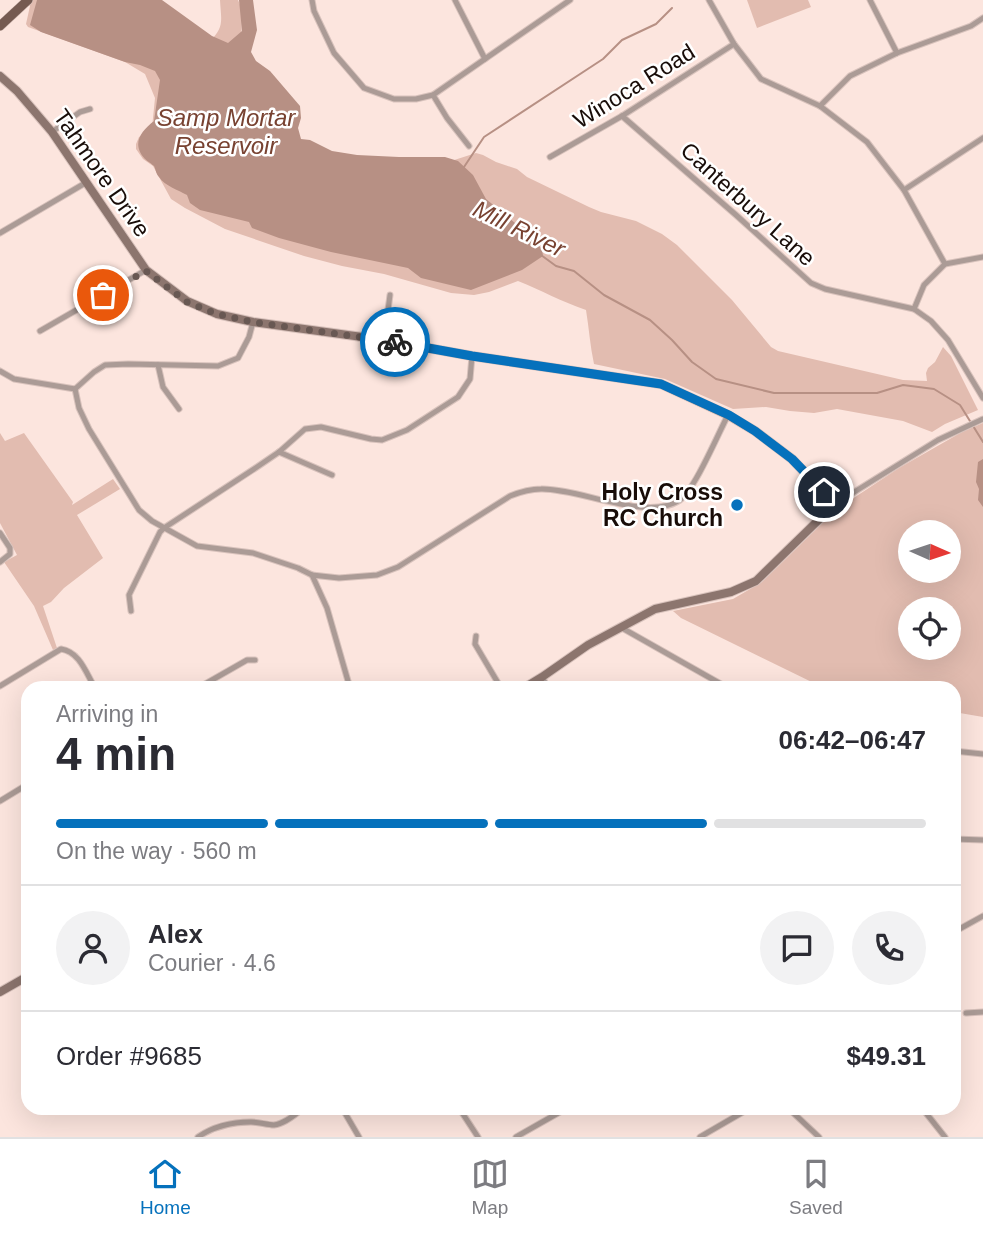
<!DOCTYPE html>
<html lang="en">
<head>
<meta charset="utf-8">
<style>
  body { margin:0; font-family:Helvetica,sans-serif; background:#f2f2f3; color:#2b2b33; height:100vh; display:flex; flex-direction:column; font-size:26px; white-space:nowrap }
  * { box-sizing:border-box; margin:0 }
  p { font-size:23px; color:#7c7c81 }
  .icon { flex:none; width:38px; height:38px; fill:none; stroke:currentColor; stroke-width:2; stroke-linecap:round; stroke-linejoin:round }
  .map { position:relative; flex:1; overflow:hidden }
  .details { position:absolute; left:21px; top:681px; width:940px; height:434px; display:flex; flex-direction:column; background:#fff; border-radius:21px; box-shadow:0 7px 28px #0002 }
  .details>* { flex:none }
  .needle { width:46px; rotate:93deg }
  .tools { position:absolute; left:898px; top:520px; display:grid; gap:14px }
  .tools a { display:grid; place-items:center; width:63px; height:63px; border-radius:50%; background:#fff; box-shadow:0 7px 28px #0002; font-size:35px }
  .pin { position:absolute; display:grid; place-items:center; width:60px; height:60px; color:#fff; margin:-30px; border:4px solid #fff; border-radius:50%; box-shadow:0 2px 7px #0007 }
  .courier { position:absolute; display:grid; place-items:center; width:70px; height:70px; margin:-35px; border:5px solid #0571bc; border-radius:50%; background:#fff; color:#222; box-shadow:0 2px 9px #0007 }
  .headline em { font-style:normal; font-weight:800 }
  .headline div { display:flex; flex-direction:column-reverse }
  .headline { display:flex; align-items:center; justify-content:space-between; height:119px; padding:0 35px }
  h1 { font-size:46px; font-weight:800; line-height:52px }
  .bar { display:grid; grid-template-columns:repeat(4,1fr); gap:10px 7px; align-content:center; height:84px; padding:0 35px }
  .bar i { height:9px; border-radius:5px; background:#e1e1e2 }
  .bar .current { background:#0571bc }
  .bar p { grid-column:span 4 }
  .line { display:flex; align-items:center; gap:18px; padding:0 35px; border-top:2px solid #e1e1e2 }
  .line div { flex:1 }
  .round { display:grid; place-items:center; flex:none; width:74px; height:74px; border-radius:37px; background:#f2f2f3 }
  .tabs { display:flex; justify-content:space-around; align-items:center; height:98px; border-top:2px solid #e1e1e2; background:#fff; font-size:19px; color:#7c7c81 }
  .tabs a { display:grid; justify-items:center; gap:4px }
  .tabs .current { color:#0571bc }
  .map>svg:first-child { display:block }
  .green { fill:#e2bcb0; fill-rule:evenodd }
  .water { fill:#b79084 }
  .lines { fill:none; stroke-linecap:round; stroke-linejoin:round }
  .stream { stroke:#b79084; stroke-width:2 }
  .street-casing { stroke:#d8c2bc; stroke-width:7 }
  .secondary-casing { stroke:#d8c2bc; stroke-width:10 }
  .primary-casing { stroke:#d8c2bc; stroke-width:10 }
  .street { stroke:#ab9b96; stroke-width:5 }
  .secondary { stroke:#8c756e; stroke-width:8 }
  .primary { stroke:#755a51; stroke-width:9 }
  .done { stroke:#685853; stroke-width:7; stroke-dasharray:0 12.6 }
  .route { stroke:#0571bc; stroke-width:9 }
  .poi-dot { fill:#0571bc; stroke:#fff; stroke-width:2.5 }
  .labels { text-anchor:middle; stroke-width:5; stroke-linejoin:round; paint-order:stroke }
  .street-label { font-size:23px; fill:#180c08; stroke:#fff }
  .poi-label { font-size:23px; font-weight:bold; fill:#180c08; stroke:#fff; text-anchor:end }
  .water-label { font-size:24px; font-style:italic; fill:#784231; stroke:#fff }
</style>
</head>
<body>
<div class="map">
<svg width="983" height="1137" viewBox="0 0 983 1137">
  <rect width="100%" height="100%" fill="#fce5de"/>
  <g class="green">
    <path d="M23,0H140L209,42C225,27 221,20 220,0H238L242,9L241,57L294,154L445,163L476,153L483,155L496,162L517,169L527,177L589,207L601,212L636,221L662,234L677,245L732,300L771,347L778,351L903,380L927,381L926,373L928,368L935,362L943,347L951,356L978,410L945,424L932,432L903,421L837,409L814,413L790,411L766,407L733,409L665,379L594,364C590,346 589,328 586,310C562,302 541,290 518,281L489,292L474,295L451,293L384,274L342,266L304,256L225,229L185,208L171,199L153,166L143,159L136,149V144L139,137L152,128L155,98L145,74L125,62L28,27L26,24L30,6Z"/>
    <polygon points="747,0 808,0 811,7 757,28"/>
    <path d="M983,423V717L954,712V688H824L681,618L673,611L733,599L762,582L837,509L899,468L962,432ZM910,532H948V570H910ZM910,609H948V648H910Z"/>
    <polygon points="0,433 5,441 24,433 73,502 72,505 113,479 120,489 77,515 103,558 64,588 51,602 43,606 57,648 53,650 34,606 4,562 17,555 0,523"/>
  </g>
  <g class="water">
    <path d="M37,0H162L212,36L228,43L242,31L239,0H253L257,30L251,52L256,61L270,71L300,106L301,118L298,128L301,139L310,140L332,151L357,155L399,157H445L458,161L473,175L486,199L526,232L542,249L543,256L522,270L471,290L421,278L408,268L331,252L279,238L252,228L249,222L200,210L190,203L187,195C178,190 165,186 159,177C156,174 156,170 154,166C153,165 146,160 145,159C131,144 141,131 154,121L160,80L155,71L140,65L125,62L41,32L30,25Z"/>
    <polygon points="983,459 983,507 978,500 979,489 976,482 978,462"/>
  </g>
  <g class="lines">
    <g class="stream">
      <polyline points="464,167 484,137 603,59 622,40 656,24 672,8"/>
      <polyline points="541,255 556,266 574,271 604,295 650,320 672,340 692,362 716,379 774,393 877,393 903,385 934,389 960,405 983,442"/>
    </g>
    <g class="street-casing">
      <g id="street">
        <polyline points="312,0 314,11 334,53 364,88 394,99 416,99 433,95 570,0"/>
        <polyline points="455,0 485,59"/>
        <polyline points="709,0 734,44 761,79 820,106 867,142 904,190 945,264"/>
        <polyline points="870,0 897,53"/>
        <polyline points="433,95 447,118 469,146"/>
        <polyline points="820,106 850,76 897,53 971,26 983,18"/>
        <polyline points="622,116 736,215 811,283 825,289 914,309 931,321 948,340 983,398"/>
        <polyline points="52,132 80,112 90,109"/>
        <polyline points="550,157 622,116 734,44"/>
        <polyline points="904,190 983,138"/>
        <polyline points="0,233 87,182"/>
        <polyline points="914,309 924,285 945,264 983,257"/>
        <polyline points="40,331 146,270"/>
        <polyline points="384,340 390,295"/>
        <polyline points="158,365 163,387 179,409"/>
        <polyline points="0,371 14,379 75,389"/>
        <polyline points="75,389 79,408 89,429 139,510 152,521 197,546 253,553 298,568 312,575 327,608 350,688"/>
        <polyline points="75,389 94,372 105,365 128,364 218,366 238,358 249,337 253,322"/>
        <polyline points="279,452 332,475"/>
        <polyline points="835,504 938,440 983,419"/>
        <polyline points="0,533 10,548 10,554 0,562"/>
        <path d="M312,575L339,578L377,575L398,567L510,496C520,492 529,489 541,489C579,488 647,522 680,500C695,489 718,434 728,415"/>
        <polyline points="131,611 129,595 160,532 164,528 257,467 279,452 305,429 321,427 371,439 382,440 407,430 458,397 470,379 472,356"/>
        <polyline points="622,628 728,688"/>
        <polyline points="476,636 475,644 501,688"/>
        <polyline points="542,677 548,688"/>
        <path d="M0,686L61,649C80,652 86,673 95,688"/>
        <polyline points="198,688 247,660 255,660"/>
        <polyline points="954,751 983,754"/>
        <polyline points="0,801 28,784"/>
        <polyline points="954,839 983,840"/>
        <polyline points="954,932 983,916"/>
        <polyline points="966,1013 983,1012"/>
        <polyline points="342,1108 359,1137"/>
        <polyline points="459,1108 478,1137"/>
        <polyline points="788,1108 819,1137"/>
        <polyline points="922,1108 945,1137"/>
        <path d="M198,1137C214,1126 231,1122 251,1122C259,1122 267,1125 274,1125C284,1124 295,1115 303,1108"/>
        <polyline points="516,1137 567,1108"/>
        <polyline points="700,1137 750,1108"/>
      </g>
    </g>
    <g class="secondary-casing">
      <g id="secondary">
        <polyline points="0,76 17,91 52,132 146,270 187,301 217,314 253,322 384,340 472,356 661,384 728,415 755,431 792,459 835,504 756,581 731,592 655,609 588,645 542,677 524,688"/>
        <polyline points="0,992 28,976"/>
      </g>
    </g>
    <g class="primary-casing">
      <polyline id="primary" points="0,26 28,0"/>
    </g>
    <use href="#street" class="street"/>
    <use href="#secondary" class="secondary"/>
    <use href="#primary" class="primary"/>
  </g>
  <g class="lines">
    <polyline class="done" points="103,295 146,271 187,302 217,314 253,322 395,342"/>
    <polyline class="route" points="395,342 472,356 661,384 729,415 755,431 792,459 824,492"/>
  </g>
  <circle class="poi-dot" cx="737" cy="505" r="7"/>
  <g class="labels">
    <g class="street-label">
      <text transform="translate(634 86) rotate(-32)" y="8">Winoca Road</text>
      <text transform="translate(102 173) rotate(55)" y="8">Tahmore Drive</text>
      <text transform="translate(748 204) rotate(42)" y="8">Canterbury Lane</text>
    </g>
    <g class="poi-label">
      <text x="723" y="500">Holy Cross<tspan x="723" dy="26">RC Church</tspan></text>
    </g>
    <g class="water-label">
      <text x="226" y="126">Samp Mortar<tspan x="226" dy="28">Reservoir</tspan></text>
      <text transform="translate(519 229) rotate(26)" y="8">Mill River</text>
    </g>
  </g>
</svg>
<div class="tools">
<a><svg class="needle" viewBox="-14 -14 28 28"><path d="M0-13l5 13h-10z" fill="#e53935"/><path d="M0 13l5-13h-10z" fill="#7c7c81"/></svg></a>
<a><svg class="icon" aria-label="locate" viewBox="0 0 24 24"><circle cx="12" cy="12" r="6"/><path d="M12 2v4M12 18v4M2 12h4M18 12h4"/></svg></a>
</div>
<div class="pin" style="left:103px;top:295px;background:#ea580c"><svg class="icon" aria-label="bag" viewBox="0 0 24 24"><path d="M5 8h14l-1 12H6zM9 8a3 3 0 0 1 6 0"/></svg></div>
<div class="pin" style="left:824px;top:492px;background:#1f2937"><svg class="icon" aria-label="home" viewBox="0 0 24 24"><path d="M3 11l9-7 9 7M6 9v11h12V9"/></svg></div>
<div class="courier" style="left:395px;top:342px"><svg class="icon" aria-label="bike" viewBox="0 0 24 24"><circle cx="6" cy="16" r="4"/><circle cx="18" cy="16" r="4"/><path d="M6 16l4-8h5l3 8M10 8l3 8H6M13 5h3"/></svg></div>
<section class="details">
<div class="headline"><div><h1>4 min</h1><p>Arriving in</p></div><em>06:42–06:47</em></div>
<div class="bar"><i class="current"></i><i class="current"></i><i class="current"></i><i></i><p>On the way · 560 m</p></div>
<div class="line" style="height:126px"><a class="round"><svg class="icon" aria-label="person" viewBox="0 0 24 24"><circle cx="12" cy="8" r="4"/><path d="M4 21q1-7 8-7t8 7"/></svg></a><div><b>Alex</b><p>Courier · 4.6</p></div><a class="round"><svg class="icon" aria-label="chat" viewBox="0 0 24 24"><path d="M4 5h16v11H9l-5 4z"/></svg></a><a class="round"><svg class="icon" aria-label="phone" viewBox="0 0 24 24"><path d="M5 4h4l2 5-3 2q2 4 5 5l2-3 5 2v4C11 20 4 13 5 4z"/></svg></a></div>
<div class="line" style="height:91px"><div>Order #9685</div><b>$49.31</b></div>
</section>
</div>
<nav class="tabs">
<a class="current"><svg class="icon" aria-label="home" viewBox="0 0 24 24"><path d="M3 11l9-7 9 7M6 9v11h12V9"/></svg>Home</a>
<a><svg class="icon" aria-label="map" viewBox="0 0 24 24"><path d="M3 6l6-2 6 2 6-2v14l-6 2-6-2-6 2zM9 4v14M15 6v14"/></svg>Map</a>
<a><svg class="icon" aria-label="saved" viewBox="0 0 24 24"><path d="M7 4h10v16l-5-4-5 4z"/></svg>Saved</a>
</nav>
</body>
</html>
